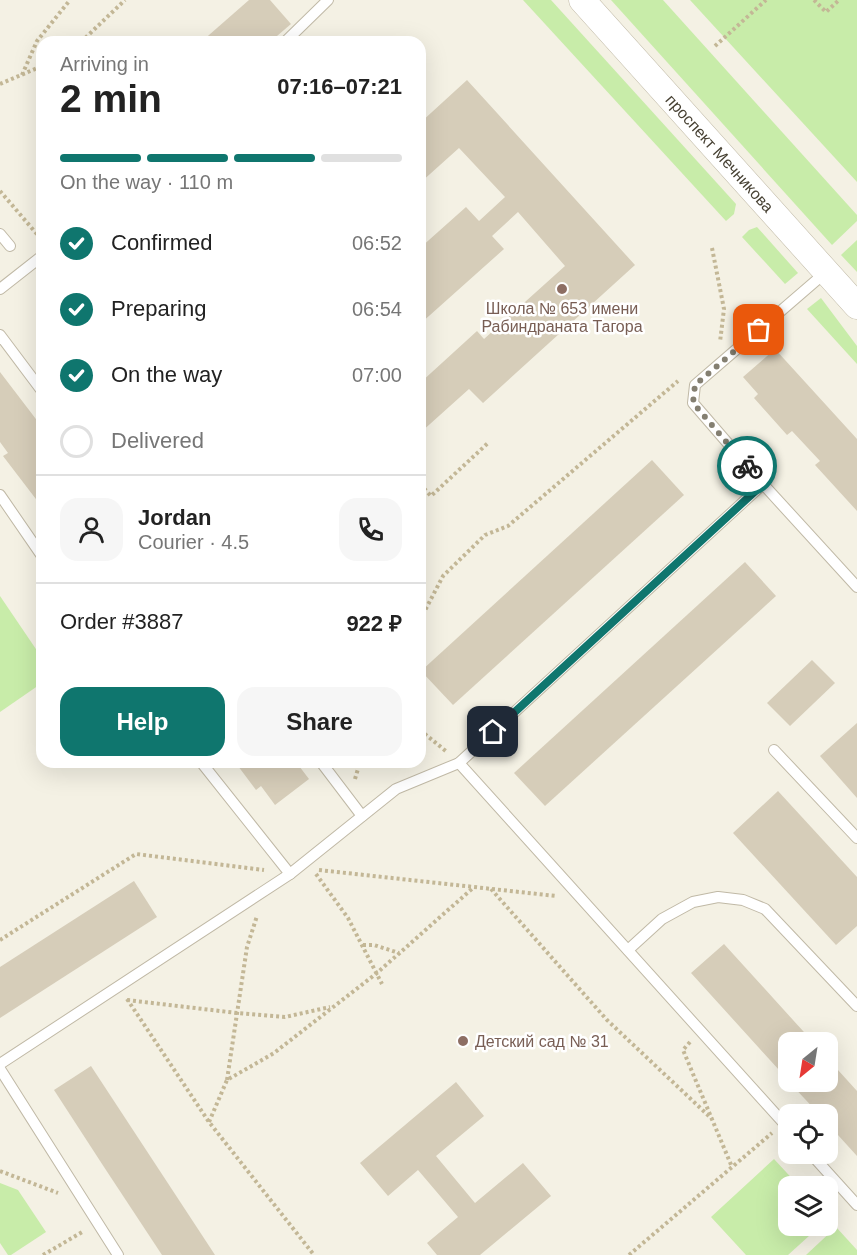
<!DOCTYPE html>
<html lang="en">
<head>
<meta charset="utf-8">
<style>
  body { margin:0; font-family:Helvetica,sans-serif; background:#f6f6f6; color:#222; height:100vh; display:flex; flex-direction:column; font-size:22px; white-space:nowrap }
  * { box-sizing:border-box; margin:0 }
  p { font-size:20px; color:#767676 }
  .icon { flex:none; width:33px; height:33px; fill:none; stroke:currentColor; stroke-width:2; stroke-linecap:round; stroke-linejoin:round }
  .map { position:relative; flex:1; overflow:hidden }
  .sheet { position:absolute; left:36px; top:36px; width:390px; height:732px; display:flex; flex-direction:column; background:#fff; border-radius:18px; box-shadow:0 6px 24px #0002 }
  .sheet>* { flex:none }
  .needle { width:39px; rotate:210deg }
  .buttons { position:absolute; left:778px; top:1032px; display:grid; gap:12px }
  .buttons a { display:grid; place-items:center; width:60px; height:60px; border-radius:12px; background:#fff; box-shadow:0 6px 24px #0002; font-size:30px }
  .pin { position:absolute; display:grid; place-items:center; width:51px; height:51px; color:#fff; margin:-26px; border-radius:12px; box-shadow:0 3px 9px #0006 }
  .courier { position:absolute; display:grid; place-items:center; width:60px; height:60px; margin:-30px; border:4px solid #0f766e; border-radius:50%; background:#fff; color:#222; box-shadow:0 2px 8px #0007 }
  .headline em { font-style:normal; font-weight:700 }
  .headline div { display:flex; flex-direction:column-reverse }
  .headline { display:flex; align-items:center; justify-content:space-between; height:102px; padding:0 24px }
  h1 { font-size:39px; font-weight:700; line-height:45px }
  .bar { display:grid; grid-template-columns:repeat(4,1fr); gap:9px 6px; align-content:center; height:72px; padding:0 24px }
  .bar i { height:8px; border-radius:4px; background:#e0e0e0 }
  .bar .selected { background:#0f766e }
  .bar p { grid-column:span 4 }
  .line { display:flex; align-items:center; gap:15px; padding:0 24px; border-top:2px solid #e0e0e0 }
  .line div { flex:1 }
  .round { display:grid; place-items:center; flex:none; width:63px; height:63px; border-radius:18px; background:#f6f6f6 }
  ol { padding:0 24px; list-style:none }
  li { display:flex; align-items:center; gap:18px; height:66px }
  li p { margin-inline-start:auto }
  li .icon { padding:6px; border-radius:50%; background:#0f766e; color:#fff; stroke-width:4 }
  li:last-child { color:#767676 }
  li i { width:33px; height:33px; border:3px solid #e0e0e0; border-radius:50% }
  .primary-button { display:flex; gap:12px; margin-top:auto; padding:12px 24px }
  .primary-button a { flex:1; height:69px; border-radius:18px; background:#0f766e; color:#fff; font-size:24px; font-weight:700; line-height:69px; text-align:center }
  .primary-button a+a { background:#f6f6f6; color:#222 }
  .map>svg:first-child { display:block }
  .green { fill:#c8eca9 }
  .building { fill:#d6cdb9 }
  .lines { fill:none; stroke-linecap:round; stroke-linejoin:round }
  .service-casing { stroke:#c0b9a6; stroke-width:12 }
  .tertiary-casing { stroke:#c0b9a6; stroke-width:27 }
  .path { stroke:#c3b796; stroke-width:4; stroke-dasharray:3 3; stroke-linecap:butt }
  .service { stroke:#fff; stroke-width:10 }
  .tertiary { stroke:#fff; stroke-width:26 }
  .done { stroke:#847f71; stroke-width:6; stroke-dasharray:0 10.8 }
  .route { stroke:#0f766e; stroke-width:8 }
  .education-dot { fill:#8d6e63; stroke:#fff; stroke-width:2 }
  .labels { text-anchor:middle; stroke-width:5; stroke-linejoin:round; paint-order:stroke }
  .street-label { font-size:16px; fill:#474133; stroke:#fff }
  .education-label { font-size:16px; fill:#785e54; stroke:#fff }
</style>
</head>
<body>
<div class="map">
<svg width="857" height="1255" viewBox="0 0 857 1255">
  <rect width="100%" height="100%" fill="#f4f1e4"/>
  <g class="green">
    <polygon points="523,0 551,0 736,204 734,214 726,221"/>
    <polygon points="611,0 663,0 857,215 857,221 832,245"/>
    <polygon points="690,0 857,0 857,182"/>
    <polygon points="757,227 798,273 785,284 742,237 749,230"/>
    <polygon points="857,240 857,272 841,255"/>
    <polygon points="821,298 857,346 857,364 807,309"/>
    <polygon points="0,596 42,658 42,683 0,712"/>
    <polygon points="774,1159 799,1186 789,1186 789,1226 820,1226 788,1255 746,1255 711,1217"/>
    <polygon points="0,1183 18,1190 46,1232 11,1255 8,1255 0,1243"/>
    <polygon points="836,1227 857,1250 857,1255 806,1255"/>
  </g>
  <g class="building">
    <polygon points="249,0 270,0 291,24 270,42 201,42"/>
    <polygon points="467,80 635,265 483,403 469,389 420,433 420,383 477,331 484,339 565,266 518,212 492,236 504,249 420,324 420,248 466,207 479,221 505,197 459,148 420,183 420,123"/>
    <polygon points="775,349 857,439 857,511 815,465 820,461 792,431 787,435 754,398 758,394 743,377"/>
    <polygon points="0,372 42,427 42,507 3,456 8,453 0,442"/>
    <polygon points="652,460 684,495 453,705 421,671"/>
    <polygon points="745,562 776,596 545,806 514,773"/>
    <polygon points="812,660 835,683 790,726 767,703"/>
    <polygon points="857,723 857,798 820,756"/>
    <polygon points="235,762 296,762 309,779 275,805 261,786 256,790"/>
    <polygon points="778,791 857,877 857,926 836,945 733,833"/>
    <polygon points="134,881 157,917 0,1018 0,967"/>
    <polygon points="724,944 813,1042 789,1042 789,1081 691,973"/>
    <polygon points="828,1059 857,1091 857,1156 828,1124 828,1114 819,1114 789,1082 828,1082"/>
    <polygon points="91,1066 215,1255 162,1255 104,1167 54,1090"/>
    <polygon points="456,1082 484,1116 436,1156 475,1203 523,1163 551,1196 480,1255 437,1255 427,1243 458,1217 418,1170 388,1196 360,1163"/>
  </g>
  <g class="lines">
    <g class="service-casing">
      <g id="service">
        <polyline points="285,42 328,0"/>
        <polyline points="0,234 10,246"/>
        <polyline points="826,272 695,385 693,403 763,484 857,587"/>
        <polyline points="0,289 42,256"/>
        <polyline points="0,335 42,391"/>
        <polyline points="0,495 42,556"/>
        <polyline points="774,750 857,838"/>
        <polyline points="201,762 290,874"/>
        <polyline points="321,762 362,816"/>
        <polyline points="459,763 789,1129"/>
        <polyline points="628,950 662,919 693,902 718,897 743,900 765,909 857,1006"/>
        <polyline points="0,1064 290,874 396,789 459,763 763,484"/>
        <polyline points="0,1069 118,1255"/>
        <polyline points="811,1154 857,1205"/>
      </g>
    </g>
    <g class="tertiary-casing">
      <polyline id="tertiary" points="582,0 857,306"/>
    </g>
    <g class="path">
      <polyline points="814,0 826,12 839,0"/>
      <polyline points="81,42 125,0"/>
      <polyline points="715,46 766,0"/>
      <polyline points="22,75 37,41 70,0"/>
      <polyline points="0,84 42,66"/>
      <polyline points="0,191 42,240"/>
      <polyline points="712,248 724,309 720,342"/>
      <polyline points="420,484 431,496 488,443"/>
      <polyline points="420,620 443,576 485,535 508,526 678,381"/>
      <polyline points="420,730 447,752"/>
      <polyline points="355,779 360,762"/>
      <polyline points="319,870 556,896"/>
      <polyline points="316,874 348,918 382,984"/>
      <polyline points="491,889 607,1020 712,1119"/>
      <polyline points="0,940 136,854 264,870"/>
      <polyline points="363,945 374,945 399,953"/>
      <polyline points="127,999 209,1122 314,1255"/>
      <polyline points="127,1000 237,1013 285,1017 330,1007"/>
      <polyline points="690,1042 683,1050 732,1167"/>
      <polyline points="227,1080 247,947 257,916"/>
      <polyline points="209,1122 227,1080 274,1053 377,973 474,887"/>
      <polyline points="0,1171 58,1193"/>
      <polyline points="43,1255 84,1231"/>
      <polyline points="629,1255 772,1133"/>
    </g>
    <use href="#service" class="service"/>
    <use href="#tertiary" class="tertiary"/>
  </g>
  <g class="lines">
    <polyline class="done" points="747,466 693,403 695,385 759,330"/>
    <polyline class="route" points="493,732 763,484 747,466"/>
  </g>
  <g class="education-dot">
    <circle cx="562" cy="289" r="6"/>
    <circle cx="463" cy="1041" r="6"/>
  </g>
  <g class="labels">
    <g class="street-label">
      <text transform="translate(720 153) rotate(48)" y="6">проспект Мечникова</text>
    </g>
    <g class="education-label">
      <text x="562" y="314">Школа № 653 имени<tspan x="562" dy="18">Рабиндраната Тагора</tspan></text>
      <text x="475" y="1047" text-anchor="start">Детский сад № 31</text>
    </g>
  </g>
</svg>
<div class="buttons">
<a><svg class="needle" viewBox="-14 -14 28 28"><path d="M0-13l5 13h-10z" fill="#e53935"/><path d="M0 13l5-13h-10z" fill="#767676"/></svg></a>
<a><svg class="icon" aria-label="locate" viewBox="0 0 24 24"><circle cx="12" cy="12" r="6"/><path d="M12 2v4M12 18v4M2 12h4M18 12h4"/></svg></a>
<a><svg class="icon" aria-label="layers" viewBox="0 0 24 24"><path d="M12 4l9 5-9 5-9-5zM3 14l9 5 9-5"/></svg></a>
</div>
<div class="pin" style="left:759px;top:330px;background:#ea580c"><svg class="icon" aria-label="bag" viewBox="0 0 24 24"><path d="M5 8h14l-1 12H6zM9 8a3 3 0 0 1 6 0"/></svg></div>
<div class="pin" style="left:493px;top:732px;background:#1f2937"><svg class="icon" aria-label="home" viewBox="0 0 24 24"><path d="M3 11l9-7 9 7M6 9v11h12V9"/></svg></div>
<div class="courier" style="left:747px;top:466px"><svg class="icon" aria-label="bike" viewBox="0 0 24 24"><circle cx="6" cy="16" r="4"/><circle cx="18" cy="16" r="4"/><path d="M6 16l4-8h5l3 8M10 8l3 8H6M13 5h3"/></svg></div>
<section class="sheet">
<div class="headline"><div><h1>2 min</h1><p>Arriving in</p></div><em>07:16–07:21</em></div>
<div class="bar"><i class="selected"></i><i class="selected"></i><i class="selected"></i><i></i><p>On the way · 110 m</p></div>
<ol>
<li><svg class="icon" aria-label="check" viewBox="0 0 24 24"><path d="M5 12l5 5 9-10"/></svg>Confirmed<p>06:52</p></li>
<li><svg class="icon" aria-label="check" viewBox="0 0 24 24"><path d="M5 12l5 5 9-10"/></svg>Preparing<p>06:54</p></li>
<li><svg class="icon" aria-label="check" viewBox="0 0 24 24"><path d="M5 12l5 5 9-10"/></svg>On the way<p>07:00</p></li>
<li><i></i>Delivered</li>
</ol>
<div class="line" style="height:108px"><a class="round"><svg class="icon" aria-label="person" viewBox="0 0 24 24"><circle cx="12" cy="8" r="4"/><path d="M4 21q1-7 8-7t8 7"/></svg></a><div><b>Jordan</b><p>Courier · 4.5</p></div><a class="round"><svg class="icon" aria-label="phone" viewBox="0 0 24 24"><path d="M5 4h4l2 5-3 2q2 4 5 5l2-3 5 2v4C11 20 4 13 5 4z"/></svg></a></div>
<div class="line" style="height:78px"><div>Order #3887</div><b>922 ₽</b></div>
<div class="primary-button"><a>Help</a><a>Share</a></div>
</section>
</div>
</body>
</html>
